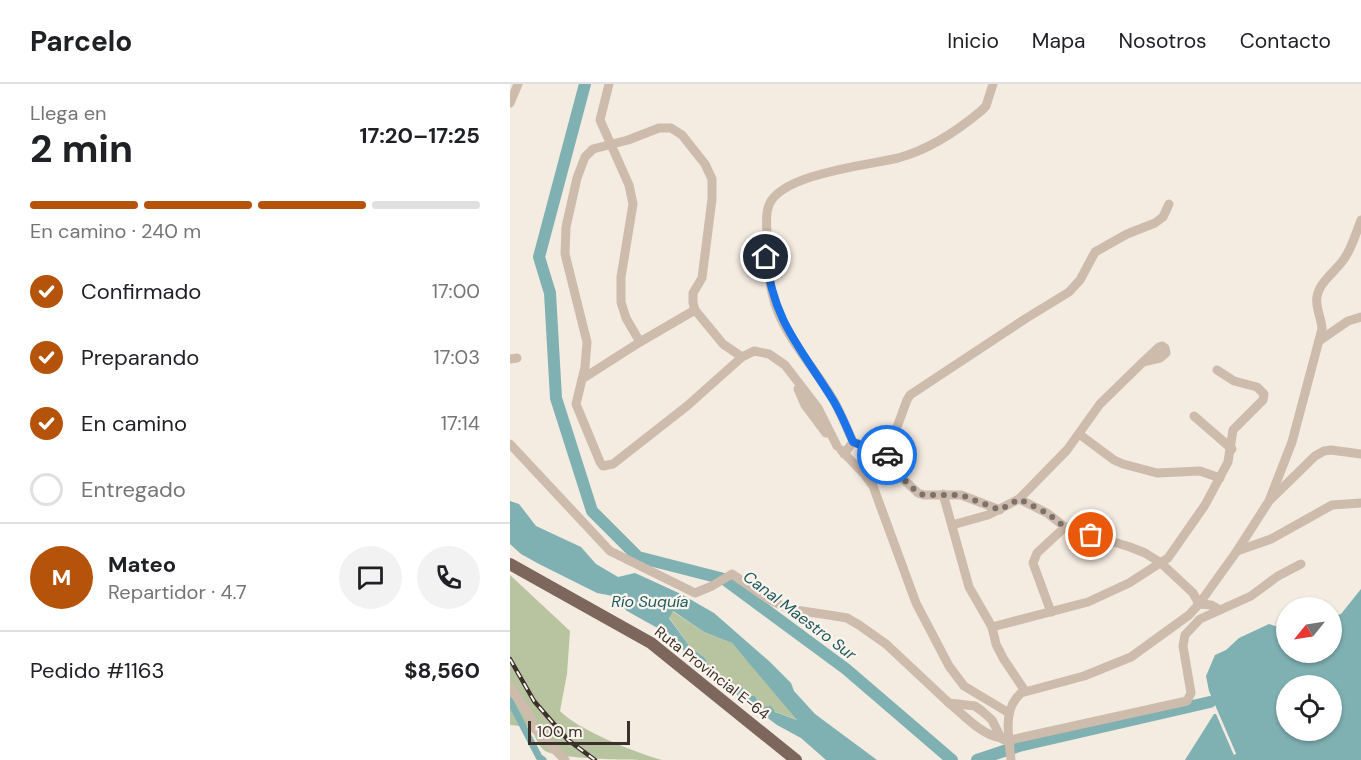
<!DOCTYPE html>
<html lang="es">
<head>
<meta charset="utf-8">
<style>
  body { margin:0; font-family:"DM Sans",sans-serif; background:#f2f2f2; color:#202124; height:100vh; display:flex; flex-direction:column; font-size:22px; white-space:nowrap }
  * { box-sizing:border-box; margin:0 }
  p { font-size:20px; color:#757577 }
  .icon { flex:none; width:33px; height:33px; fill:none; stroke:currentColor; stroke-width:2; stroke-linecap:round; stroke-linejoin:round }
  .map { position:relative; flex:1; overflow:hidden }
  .sheet { display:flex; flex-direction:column; background:#fff; width:510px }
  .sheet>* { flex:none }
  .needle { width:39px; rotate:240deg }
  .controls { position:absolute; left:766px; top:513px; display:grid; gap:12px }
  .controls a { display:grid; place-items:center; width:66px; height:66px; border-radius:50%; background:#fff; box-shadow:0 2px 4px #0004; font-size:30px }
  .scale { position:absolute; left:18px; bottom:15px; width:102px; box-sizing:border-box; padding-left:6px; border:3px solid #3b302b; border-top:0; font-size:16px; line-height:21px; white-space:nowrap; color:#3b302b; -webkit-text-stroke:4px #fbf5ee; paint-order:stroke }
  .pin { position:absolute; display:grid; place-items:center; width:51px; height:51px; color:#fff; margin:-26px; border:3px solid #fff; border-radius:50%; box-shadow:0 2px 6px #0007 }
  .courier { position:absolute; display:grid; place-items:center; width:60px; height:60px; margin:-30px; border:4px solid #1a73e8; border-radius:50%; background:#fff; color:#222; box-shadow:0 2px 8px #0007 }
  .overview em { font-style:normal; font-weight:700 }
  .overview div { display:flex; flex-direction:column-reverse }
  .overview { display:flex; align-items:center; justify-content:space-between; height:102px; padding:0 30px }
  h1 { font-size:39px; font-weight:700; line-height:45px }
  .bar { display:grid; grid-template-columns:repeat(4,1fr); gap:9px 6px; align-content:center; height:72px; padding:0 30px }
  .bar i { height:8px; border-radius:4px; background:#e0e0e0 }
  .bar .current { background:#b45309 }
  .bar p { grid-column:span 4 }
  .line { display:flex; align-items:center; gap:15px; padding:0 30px; border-top:2px solid #e0e0e0 }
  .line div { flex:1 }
  .round { display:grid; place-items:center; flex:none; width:63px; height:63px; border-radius:32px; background:#f2f2f2 }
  ol { padding:0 30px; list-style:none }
  li { display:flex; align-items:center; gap:18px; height:66px }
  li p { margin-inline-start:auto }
  li .icon { padding:6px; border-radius:50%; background:#b45309; color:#fff; stroke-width:4 }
  li:last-child { color:#757577 }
  li i { width:33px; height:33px; border:3px solid #e0e0e0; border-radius:50% }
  header { display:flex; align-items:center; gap:36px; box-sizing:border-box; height:84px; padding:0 30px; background:#fff; border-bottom:2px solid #e0e0e0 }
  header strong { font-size:28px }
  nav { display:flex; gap:33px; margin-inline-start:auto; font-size:21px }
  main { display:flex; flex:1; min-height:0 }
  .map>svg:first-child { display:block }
  .green { fill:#b8c4a0 }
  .water { fill:#7fb0b2; fill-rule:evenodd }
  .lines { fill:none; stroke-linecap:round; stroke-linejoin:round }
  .canal { stroke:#7fb0b2; stroke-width:7 }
  .river { stroke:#7fb0b2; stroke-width:12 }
  .minor { stroke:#cdbbac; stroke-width:9 }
  .major { stroke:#7d675c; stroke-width:12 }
  .rail-casing { stroke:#3b302b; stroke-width:4.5 }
  .rail { stroke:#fbf5ee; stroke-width:2; stroke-dasharray:7; stroke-linecap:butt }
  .done { stroke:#7c716b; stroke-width:6; stroke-dasharray:0 10.8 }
  .route { stroke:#1a73e8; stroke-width:8 }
  .labels { text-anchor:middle; stroke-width:4.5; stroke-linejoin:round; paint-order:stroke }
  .street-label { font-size:15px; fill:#3b302b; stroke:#fbf5ee }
  .water-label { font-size:16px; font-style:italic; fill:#1f5a5e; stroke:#fbf5ee }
</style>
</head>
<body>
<header>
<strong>Parcelo</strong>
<nav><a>Inicio</a><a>Mapa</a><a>Nosotros</a><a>Contacto</a></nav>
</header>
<main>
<section class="sheet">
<div class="overview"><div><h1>2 min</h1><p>Llega en</p></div><em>17:20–17:25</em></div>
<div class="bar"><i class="current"></i><i class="current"></i><i class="current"></i><i></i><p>En camino · 240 m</p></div>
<ol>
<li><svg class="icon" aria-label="check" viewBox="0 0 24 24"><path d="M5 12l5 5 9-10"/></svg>Confirmado<p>17:00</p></li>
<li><svg class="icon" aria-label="check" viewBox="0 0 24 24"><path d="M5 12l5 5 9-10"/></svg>Preparando<p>17:03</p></li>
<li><svg class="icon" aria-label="check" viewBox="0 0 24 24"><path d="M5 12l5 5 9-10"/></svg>En camino<p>17:14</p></li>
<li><i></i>Entregado</li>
</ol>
<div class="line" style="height:108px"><b class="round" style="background:#b45309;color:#fff">M</b><div><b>Mateo</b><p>Repartidor · 4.7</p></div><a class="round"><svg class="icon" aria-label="chat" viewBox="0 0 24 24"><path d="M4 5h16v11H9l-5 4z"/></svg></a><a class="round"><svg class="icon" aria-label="phone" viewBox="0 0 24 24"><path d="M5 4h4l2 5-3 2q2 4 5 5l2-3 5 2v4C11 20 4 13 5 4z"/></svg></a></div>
<div class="line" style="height:78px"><div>Pedido #1163</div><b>$8,560</b></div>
</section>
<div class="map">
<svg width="851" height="676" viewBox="0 0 851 676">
  <rect width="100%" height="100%" fill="#f4ebe1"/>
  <g class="green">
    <path d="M0,491L60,547L57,590L50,627C68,646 126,669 152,676C127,676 53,676 35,667C28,662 24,651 22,643L0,641Z"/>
    <polygon points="162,527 194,548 222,559 288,636 251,623 245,612 237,612 204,591 195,574 180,563 159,533"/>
  </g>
  <g class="water">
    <path d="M0,417L9,420L26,442L71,463L86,480L108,493L125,489L171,510L204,529L259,577L281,599L284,607L305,630L367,676H316L291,654L267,641L202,592L151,546L117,527L103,512L87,509L29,480L11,470L0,460ZM163,527L194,548L222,559L287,636L265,628L261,622L251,623L245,612H237L231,602L218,601L204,591L195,574L180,563L159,534Z"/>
    <path d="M851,505V676H731L728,674L699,607L696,592L705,571L716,566L729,554L759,540L777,546V568H822V533L831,530ZM777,602H822V646H777Z"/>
    <polygon points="704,630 706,630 726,676 675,676"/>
  </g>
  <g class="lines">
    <polyline class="canal" points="0,617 29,673 33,676"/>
    <g class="river">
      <polyline points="75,0 29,173 40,209 46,314 82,427 128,473 214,495 336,585 442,676"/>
      <polyline points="467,676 509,662 700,618"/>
      <polyline points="727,676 746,670"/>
    </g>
    <g class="minor">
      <polyline points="99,0 90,36 119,101 123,120 111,193 111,218 116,234 130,258"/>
      <polyline points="0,19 8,0"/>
      <polyline points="809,257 838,237 851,233"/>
      <polyline points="232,273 213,260 185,226 183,219 183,209 192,194 202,115 202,95 195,80 172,51 161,44 149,44 118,56 83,65 75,73 67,94 56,143 55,170 77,258 75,283 66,320 90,378 93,382 103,380 177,322 232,273 244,267 259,270 275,281 308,324 327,362"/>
      <polyline points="0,275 7,274"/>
      <polyline points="72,295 130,258 185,226"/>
      <polyline points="288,305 295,321 316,349"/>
      <polyline points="684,332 722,365"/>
      <polyline points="569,350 604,376 613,380 647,389 690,387 710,394"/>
      <polyline points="343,358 377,370"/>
      <polyline points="0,360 100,467 185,509 202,502 222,490 258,515 279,525 325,532 337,534 349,541 376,560 439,619 465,622 472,627 482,636 491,654 500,659"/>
      <polyline points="331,366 355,391 363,402 406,519 439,582 454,602 499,629"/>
      <path d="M334,370L343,358C337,344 331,330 324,317C305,284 277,256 265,220C258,197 256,175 257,152C257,142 255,130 259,121C271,90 358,81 388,74C418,66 447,47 471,27L476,22L483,0"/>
      <polyline points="433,410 459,503 482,543 486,560 493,574 515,607"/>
      <polyline points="509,415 537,429 555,443 620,463 635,469 651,479 683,509 689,520 701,521 710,526"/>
      <polyline points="761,415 805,372 814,367 821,366 851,370"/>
      <polyline points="490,426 451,411 414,411 408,409 391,393 377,370 397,316 400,311 515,235 559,208 570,196 585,168 617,150 645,139 653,133 659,120"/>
      <polyline points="442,441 478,431 509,415 557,366 590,320 633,278 650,274 656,269 655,264 652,262 649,263 633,278"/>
      <path d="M727,467L759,417L782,358L812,245C812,235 805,224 807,213C809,198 826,187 834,175C842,164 846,149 851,136"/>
      <polyline points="541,528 523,479 527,469 555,443"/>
      <polyline points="482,543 578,518 619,499 658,474 695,421 718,378 723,346 753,316 754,310 747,303 724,297 707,286"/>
      <polyline points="0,603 18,629 25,645 55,676"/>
      <path d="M439,619C454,631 471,651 491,654"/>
      <polyline points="500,656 677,617 681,609 673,562 675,551 690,535 741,512 768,492 791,480"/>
      <path d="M501,676C499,654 492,625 511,609L574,592L621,573L679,531L689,520L727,467L761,455L822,421L851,419"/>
    </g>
    <polyline class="major" points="0,480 141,559 286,676"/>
    <g class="rail-casing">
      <polyline id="rail" points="0,575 24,617 58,656 85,676"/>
    </g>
    <use href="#rail" class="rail"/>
  </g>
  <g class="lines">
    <polyline class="done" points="377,371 391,393 408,409 414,411 451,411 490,426 509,415 537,429 555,443 581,451"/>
    <path class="route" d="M256,173C263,237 291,264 323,316C331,329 337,344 343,358L377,371"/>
  </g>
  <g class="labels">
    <g class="street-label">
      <text transform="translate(202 589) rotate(38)" y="5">Ruta Provincial E-64</text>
    </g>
    <g class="water-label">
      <text x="140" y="523">Río Suquía</text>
      <text transform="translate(290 531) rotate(37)" y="6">Canal Maestro Sur</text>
    </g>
  </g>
</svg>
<div class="controls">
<a><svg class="needle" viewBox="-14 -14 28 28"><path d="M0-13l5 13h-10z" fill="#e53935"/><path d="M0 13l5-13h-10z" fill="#757577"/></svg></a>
<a><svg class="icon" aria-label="locate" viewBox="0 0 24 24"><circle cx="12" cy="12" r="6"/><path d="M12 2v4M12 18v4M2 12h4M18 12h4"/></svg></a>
</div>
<div class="scale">100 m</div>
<div class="pin" style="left:581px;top:451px;background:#ea580c"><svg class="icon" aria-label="bag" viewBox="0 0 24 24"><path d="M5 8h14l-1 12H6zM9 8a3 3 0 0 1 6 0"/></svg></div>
<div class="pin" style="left:256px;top:173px;background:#1f2937"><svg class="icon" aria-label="home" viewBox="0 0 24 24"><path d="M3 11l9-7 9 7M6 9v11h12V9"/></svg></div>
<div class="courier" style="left:377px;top:371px"><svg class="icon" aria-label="car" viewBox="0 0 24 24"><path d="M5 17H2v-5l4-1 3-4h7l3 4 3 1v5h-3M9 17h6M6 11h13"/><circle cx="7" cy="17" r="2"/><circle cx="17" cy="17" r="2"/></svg></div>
</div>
</main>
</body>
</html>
